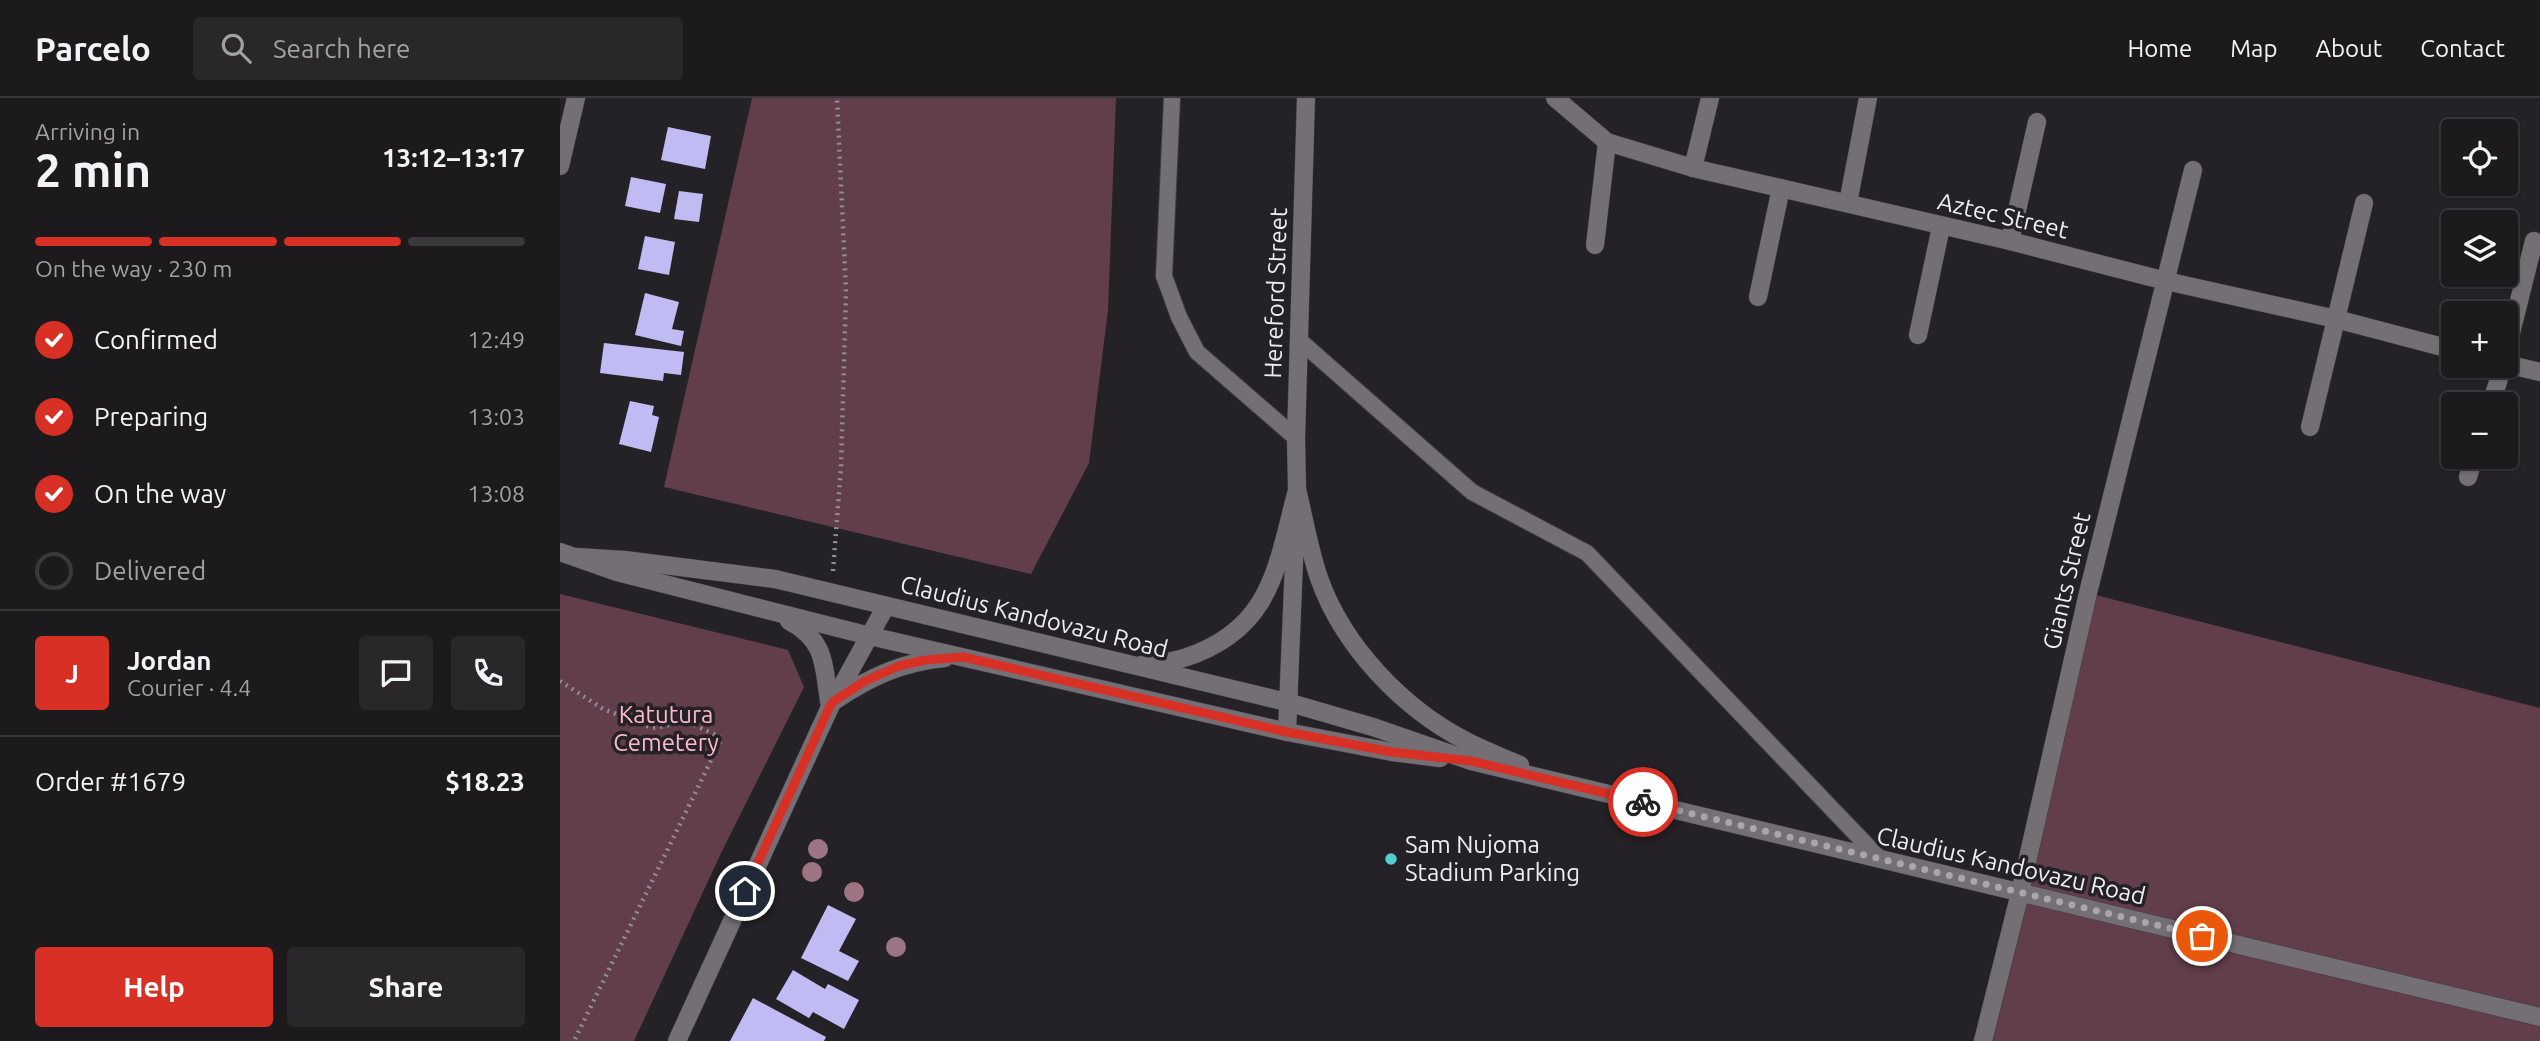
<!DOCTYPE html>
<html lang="en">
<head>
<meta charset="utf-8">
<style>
  body { margin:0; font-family:Ubuntu,sans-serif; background:#29272a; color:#f1f3f6; height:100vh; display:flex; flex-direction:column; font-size:26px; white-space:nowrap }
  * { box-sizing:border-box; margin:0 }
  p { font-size:23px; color:#a0a1a4 }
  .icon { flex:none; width:38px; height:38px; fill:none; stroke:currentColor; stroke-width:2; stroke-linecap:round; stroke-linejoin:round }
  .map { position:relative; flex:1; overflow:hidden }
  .side { display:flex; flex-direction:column; background:#1c1a1d; width:560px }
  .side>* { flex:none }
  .tools { position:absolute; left:1881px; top:21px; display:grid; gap:14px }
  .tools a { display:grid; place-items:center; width:77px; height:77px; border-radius:7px; background:#1c1a1d; box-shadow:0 2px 5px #0004,0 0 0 2px #3a383b; font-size:35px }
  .pin { position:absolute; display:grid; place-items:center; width:60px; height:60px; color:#fff; margin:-30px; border:4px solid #fff; border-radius:50%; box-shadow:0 2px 7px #0007 }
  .courier { position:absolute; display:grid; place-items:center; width:70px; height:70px; margin:-35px; border:5px solid #d93025; border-radius:50%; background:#fff; color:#222; box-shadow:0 2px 9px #0007 }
  .overview em { font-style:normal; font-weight:600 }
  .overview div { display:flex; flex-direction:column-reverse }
  .overview { display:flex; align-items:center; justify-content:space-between; height:119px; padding:0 35px }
  h1 { font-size:46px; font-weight:600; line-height:52px }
  .bar { display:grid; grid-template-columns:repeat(4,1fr); gap:10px 7px; align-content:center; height:84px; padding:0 35px }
  .bar i { height:9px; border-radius:5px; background:#3a383b }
  .bar .selected { background:#d93025 }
  .bar p { grid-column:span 4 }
  .line { display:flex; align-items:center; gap:18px; padding:0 35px; border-top:2px solid #3a383b }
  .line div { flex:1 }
  .round { display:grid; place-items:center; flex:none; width:74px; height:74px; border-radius:7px; background:#29272a }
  ol { padding:0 35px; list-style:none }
  li { display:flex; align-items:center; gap:21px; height:77px }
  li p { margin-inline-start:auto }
  li .icon { padding:7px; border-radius:50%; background:#d93025; color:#fff; stroke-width:4 }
  li:last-child { color:#a0a1a4 }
  li i { width:38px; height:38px; border:4px solid #3a383b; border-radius:50% }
  .action { display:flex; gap:14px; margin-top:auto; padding:14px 35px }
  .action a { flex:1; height:80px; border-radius:7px; background:#d93025; color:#fff; font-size:28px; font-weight:600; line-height:80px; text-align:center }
  .action a+a { background:#29272a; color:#f1f3f6 }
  header { display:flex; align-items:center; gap:42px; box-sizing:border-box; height:98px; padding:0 35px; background:#1c1a1d; border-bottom:2px solid #3a383b }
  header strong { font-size:33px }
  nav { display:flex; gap:38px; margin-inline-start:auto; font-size:24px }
  .search { width:490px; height:63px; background:#29272a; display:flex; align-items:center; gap:18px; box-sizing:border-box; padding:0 24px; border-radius:7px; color:#a0a1a4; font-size:26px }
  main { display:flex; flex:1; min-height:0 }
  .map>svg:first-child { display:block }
  .green { fill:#613e4a }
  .building { fill:#c1bbf3 }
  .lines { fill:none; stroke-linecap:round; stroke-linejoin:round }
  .lane-casing { stroke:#403e42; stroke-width:18 }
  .street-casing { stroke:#403e42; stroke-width:19 }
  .secondary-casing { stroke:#403e42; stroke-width:19 }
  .path { stroke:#928f94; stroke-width:4.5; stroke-dasharray:2 5; stroke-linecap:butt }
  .lane { stroke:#736f75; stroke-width:16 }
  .street { stroke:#736f75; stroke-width:18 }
  .secondary { stroke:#736f75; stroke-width:18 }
  .tree { fill:#9c7483 }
  .done { stroke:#a8a6aa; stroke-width:7; stroke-dasharray:0 12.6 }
  .route { stroke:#d93025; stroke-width:9 }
  .poi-dot { fill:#52cdd0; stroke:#252227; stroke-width:2.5 }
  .labels { text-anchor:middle; stroke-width:7; stroke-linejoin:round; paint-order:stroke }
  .street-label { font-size:24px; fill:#efedf1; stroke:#252227 }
  .park-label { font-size:24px; fill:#feb7cf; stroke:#252227 }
  .poi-label { font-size:24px; fill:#efedf1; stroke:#252227; text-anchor:start }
</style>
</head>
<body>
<header>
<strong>Parcelo</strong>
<div class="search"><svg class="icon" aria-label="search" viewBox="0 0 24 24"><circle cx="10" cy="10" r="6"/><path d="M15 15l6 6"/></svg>Search here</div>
<nav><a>Home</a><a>Map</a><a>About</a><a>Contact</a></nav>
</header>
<main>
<section class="side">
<div class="overview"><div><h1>2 min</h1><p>Arriving in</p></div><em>13:12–13:17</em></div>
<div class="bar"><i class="selected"></i><i class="selected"></i><i class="selected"></i><i></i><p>On the way · 230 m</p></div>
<ol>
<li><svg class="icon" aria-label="check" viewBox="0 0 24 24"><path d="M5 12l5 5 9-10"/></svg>Confirmed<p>12:49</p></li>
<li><svg class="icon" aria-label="check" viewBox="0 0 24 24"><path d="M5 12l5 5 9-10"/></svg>Preparing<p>13:03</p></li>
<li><svg class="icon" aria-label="check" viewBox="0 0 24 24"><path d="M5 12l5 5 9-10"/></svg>On the way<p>13:08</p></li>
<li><i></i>Delivered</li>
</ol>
<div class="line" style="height:126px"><b class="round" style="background:#d93025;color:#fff">J</b><div><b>Jordan</b><p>Courier · 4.4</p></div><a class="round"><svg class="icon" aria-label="chat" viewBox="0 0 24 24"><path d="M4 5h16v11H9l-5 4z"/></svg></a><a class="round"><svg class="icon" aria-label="phone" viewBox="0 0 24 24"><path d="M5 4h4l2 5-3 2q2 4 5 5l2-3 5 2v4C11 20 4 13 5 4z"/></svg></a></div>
<div class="line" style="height:91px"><div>Order #1679</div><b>$18.23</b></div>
<div class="action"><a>Help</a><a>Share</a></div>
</section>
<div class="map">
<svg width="1980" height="943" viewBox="0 0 1980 943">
  <rect width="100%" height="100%" fill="#252227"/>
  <g class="green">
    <polygon points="192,0 556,0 548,212 529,365 471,476 104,389"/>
    <polygon points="1528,495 1980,610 1980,943 1423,943"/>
    <polygon points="0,496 228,552 244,589 162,753 74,943 0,943"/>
  </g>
  <g class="building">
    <polygon points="108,29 151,38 145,71 101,62"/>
    <polygon points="71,79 106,86 100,115 65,108"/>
    <polygon points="119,93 143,96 139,124 114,121"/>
    <polygon points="85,138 115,144 109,177 78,171"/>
    <polygon points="85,195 119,204 112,231 124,233 121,248 75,237"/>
    <polygon points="44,245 124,254 121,277 104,275 103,283 40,275"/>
    <polygon points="70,303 94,308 92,317 99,319 91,354 59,346"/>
    <polygon points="268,807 296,821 279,853 299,863 288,883 241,860"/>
    <polygon points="233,872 265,891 268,886 299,902 284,931 253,914 249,920 216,901"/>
    <polygon points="193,900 266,939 264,943 170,943"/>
  </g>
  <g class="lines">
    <g class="lane-casing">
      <g id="lane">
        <polyline points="612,0 604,178 619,219 637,254 736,340"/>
        <polyline points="739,242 912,394 1027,455 1320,761"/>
      </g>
    </g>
    <g class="street-casing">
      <g id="street">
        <polyline points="995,0 1047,44 1133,70 1450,143 1606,183 1776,221 1894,252"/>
        <polyline points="0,68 16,0"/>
        <polyline points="1133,70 1150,0"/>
        <polyline points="1288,105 1308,0"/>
        <polyline points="1450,143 1477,24"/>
        <polyline points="1035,147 1047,44"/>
        <polyline points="1198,199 1221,90"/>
        <polyline points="1358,237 1381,129"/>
        <polyline points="1946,255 1974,143"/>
        <polyline points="1946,266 1980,274"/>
        <polyline points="1931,306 1943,268"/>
        <polyline points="1750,329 1804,105"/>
        <polyline points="1908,379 1914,359"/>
        <polyline points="727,634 737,391 736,340 746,0"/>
        <polyline points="117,943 270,609 326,508"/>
        <polyline points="1423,943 1460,795 1528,495 1633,72"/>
      </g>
    </g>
    <g class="secondary-casing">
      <g id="secondary">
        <path d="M737,391C744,420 749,451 759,480C783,548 842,610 906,643C923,652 942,659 960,667"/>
        <polyline points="0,454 57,474 310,538 727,634 832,654 880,660"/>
        <polyline points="17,459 65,462 215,481 727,604 813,629 911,663 1980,919"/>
        <path d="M229,523C268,543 263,570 270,609"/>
        <path d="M581,567C595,565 611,564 624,560C710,532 716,473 736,396"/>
        <path d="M274,603C310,579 342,564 385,560"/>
      </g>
    </g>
    <g class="path">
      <polyline points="273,473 281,369 286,194 277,0"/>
      <polyline points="0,583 43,611 93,630 128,624 162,640 14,943"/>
    </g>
    <use href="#lane" class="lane"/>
    <use href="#street" class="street"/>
    <use href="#secondary" class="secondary"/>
  </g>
  <g class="tree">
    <circle cx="258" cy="751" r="10"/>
    <circle cx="252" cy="774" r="10"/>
    <circle cx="294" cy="794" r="10"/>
    <circle cx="336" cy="849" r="10"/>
  </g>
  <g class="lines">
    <polyline class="done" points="1083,704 1642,838"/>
    <polyline class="route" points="185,793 270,608 274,603 305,583 339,568 365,562 403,559 727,634 832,654 911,663 1083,704"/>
  </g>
  <circle class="poi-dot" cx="831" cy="761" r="7"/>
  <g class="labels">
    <g class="street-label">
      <text transform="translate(1443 118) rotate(13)" y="8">Aztec Street</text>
      <text transform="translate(716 195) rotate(-88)" y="8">Hereford Street</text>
      <text transform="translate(1507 483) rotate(-77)" y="8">Giants Street</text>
      <text transform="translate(474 519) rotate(14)" y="8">Claudius Kandovazu Road</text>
      <text transform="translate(1451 768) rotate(13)" y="8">Claudius Kandovazu Road</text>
    </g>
    <g class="park-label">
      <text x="106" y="625">Katutura<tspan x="106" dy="28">Cemetery</tspan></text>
    </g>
    <g class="poi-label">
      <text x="845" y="755">Sam Nujoma<tspan x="845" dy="28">Stadium Parking</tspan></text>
    </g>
  </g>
</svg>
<div class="tools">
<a><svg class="icon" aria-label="locate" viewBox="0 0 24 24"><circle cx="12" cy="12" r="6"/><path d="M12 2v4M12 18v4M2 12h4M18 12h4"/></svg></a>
<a><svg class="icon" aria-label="layers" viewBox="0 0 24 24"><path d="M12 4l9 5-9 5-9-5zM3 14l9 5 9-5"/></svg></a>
<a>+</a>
<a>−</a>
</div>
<div class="pin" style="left:1642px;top:838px;background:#ea580c"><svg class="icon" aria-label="bag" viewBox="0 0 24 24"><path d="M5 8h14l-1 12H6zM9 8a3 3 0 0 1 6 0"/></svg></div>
<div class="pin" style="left:185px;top:793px;background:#1f2937"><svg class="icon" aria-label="home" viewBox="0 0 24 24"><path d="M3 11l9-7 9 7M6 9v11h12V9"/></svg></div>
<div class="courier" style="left:1083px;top:704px"><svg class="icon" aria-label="bike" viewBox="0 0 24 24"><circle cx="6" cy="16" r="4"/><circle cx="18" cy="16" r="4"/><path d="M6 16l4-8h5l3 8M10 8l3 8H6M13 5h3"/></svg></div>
</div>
</main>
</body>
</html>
